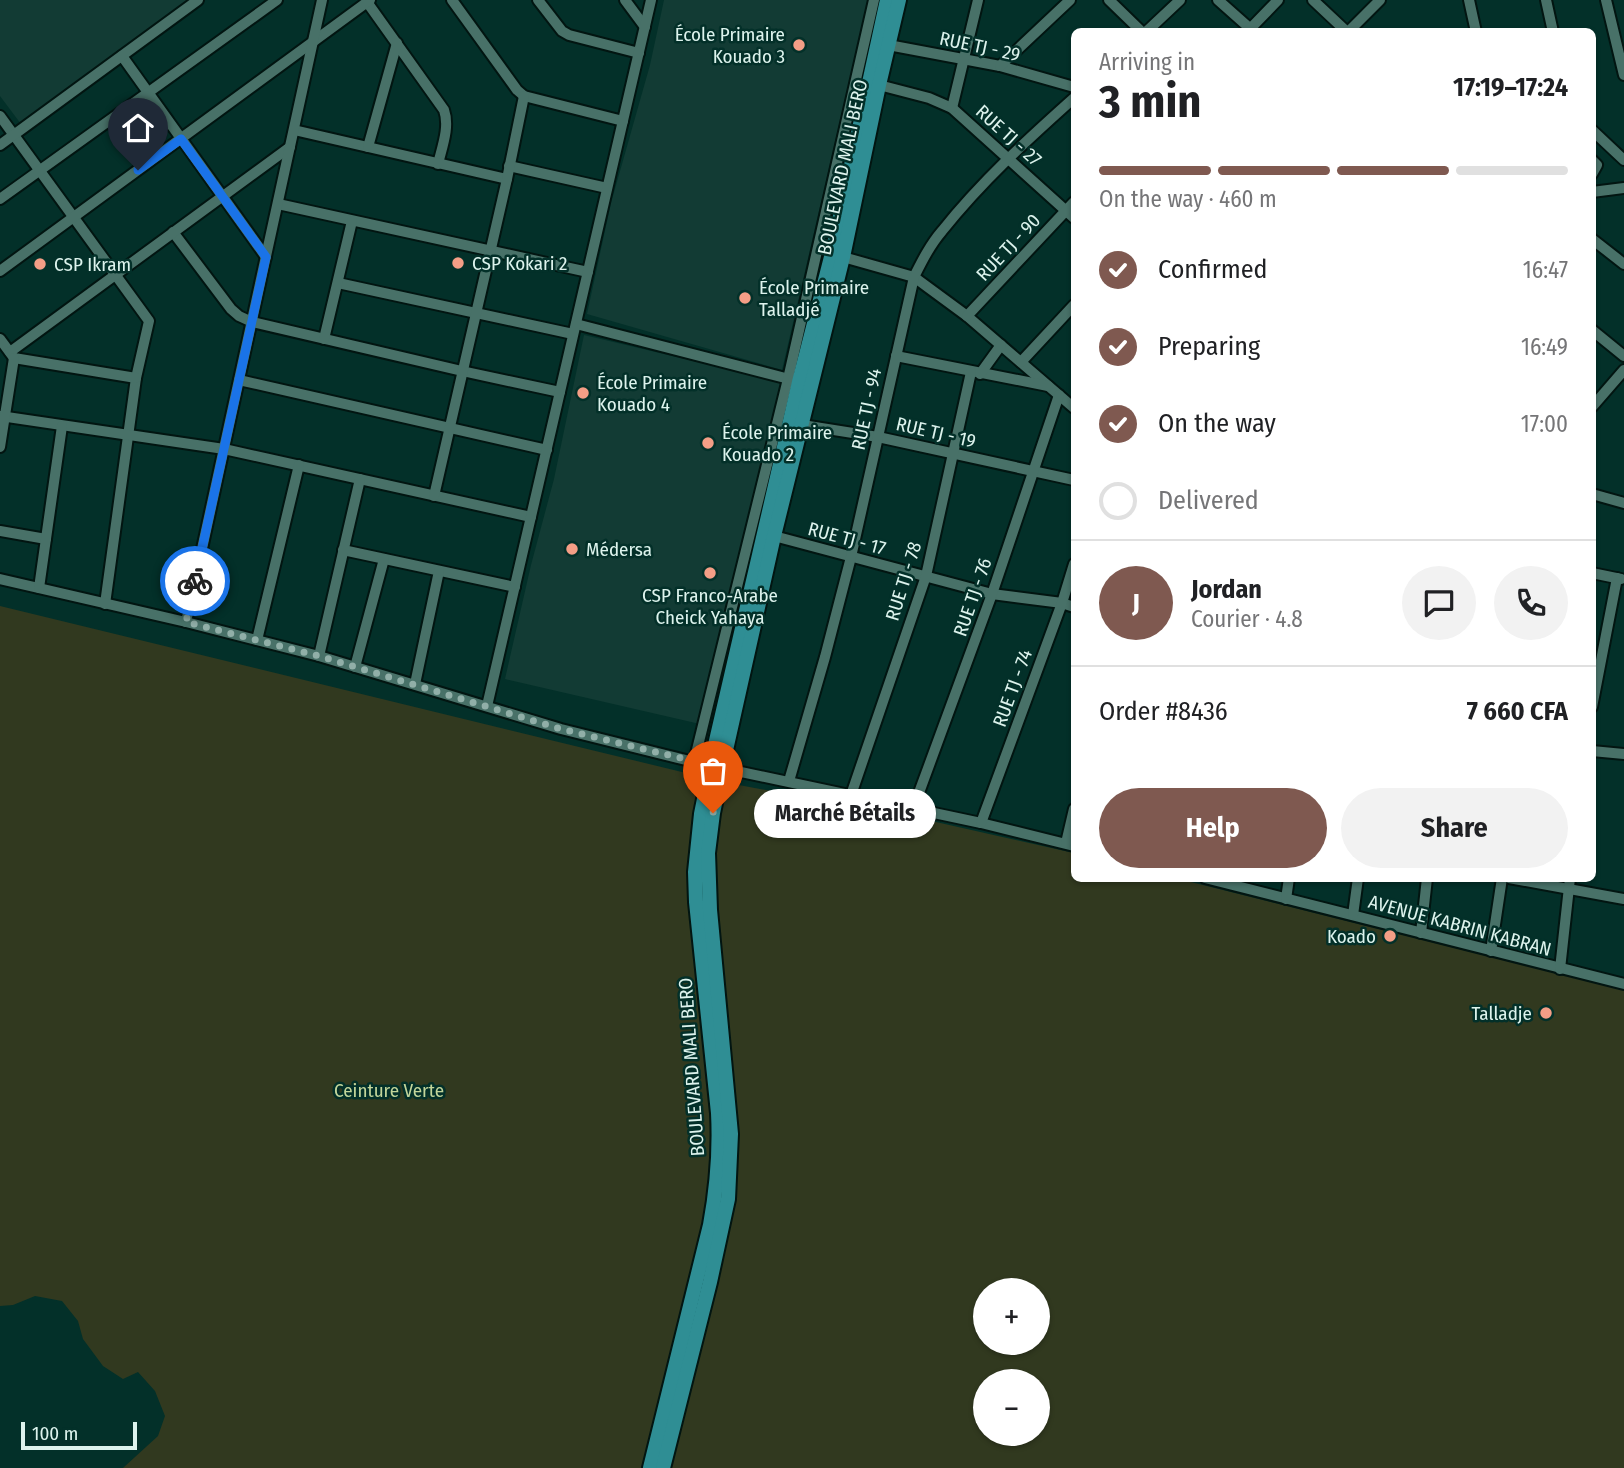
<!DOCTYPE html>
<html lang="en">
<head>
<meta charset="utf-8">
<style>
  body { margin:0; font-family:"Fira Sans Condensed",sans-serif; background:#f2f2f2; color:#202124; height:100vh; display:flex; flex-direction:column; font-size:26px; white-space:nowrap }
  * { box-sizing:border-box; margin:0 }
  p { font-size:23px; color:#757577 }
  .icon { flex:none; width:38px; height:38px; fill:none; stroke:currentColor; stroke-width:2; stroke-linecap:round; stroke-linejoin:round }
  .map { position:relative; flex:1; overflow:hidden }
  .sheet { position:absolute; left:1071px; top:28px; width:525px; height:854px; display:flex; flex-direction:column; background:#fff; border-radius:10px; box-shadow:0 2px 5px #0004 }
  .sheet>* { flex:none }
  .buttons { position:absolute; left:973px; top:1278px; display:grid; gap:14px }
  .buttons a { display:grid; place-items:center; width:77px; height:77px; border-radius:50%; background:#fff; box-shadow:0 2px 5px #0004; font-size:35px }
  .scale { position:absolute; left:21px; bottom:18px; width:116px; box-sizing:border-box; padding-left:7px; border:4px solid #ddf3ed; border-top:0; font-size:19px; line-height:24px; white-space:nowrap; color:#ddf3ed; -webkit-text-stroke:5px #033029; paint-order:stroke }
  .pin { position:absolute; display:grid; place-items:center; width:60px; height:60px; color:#fff; margin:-72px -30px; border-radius:50% 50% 50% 0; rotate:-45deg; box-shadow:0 0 7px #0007 }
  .pin .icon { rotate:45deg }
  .courier { position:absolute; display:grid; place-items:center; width:70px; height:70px; margin:-35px; border:5px solid #1a73e8; border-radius:50%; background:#fff; color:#222; box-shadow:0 2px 9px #0007 }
  .bubble { position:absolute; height:49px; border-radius:24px; background:#fff; box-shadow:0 2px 5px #0004; font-size:23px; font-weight:700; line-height:49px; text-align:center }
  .headline em { font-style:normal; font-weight:700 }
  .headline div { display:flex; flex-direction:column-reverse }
  .headline { display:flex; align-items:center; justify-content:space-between; height:119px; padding:0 28px }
  h1 { font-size:46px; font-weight:700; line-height:52px }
  .bar { display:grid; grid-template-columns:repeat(4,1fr); gap:10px 7px; align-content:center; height:84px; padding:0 28px }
  .bar i { height:9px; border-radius:5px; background:#e0e0e0 }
  .bar .on { background:#7f5950 }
  .bar p { grid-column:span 4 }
  .line { display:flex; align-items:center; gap:18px; padding:0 28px; border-top:2px solid #e0e0e0 }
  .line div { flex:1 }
  .round { display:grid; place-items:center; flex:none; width:74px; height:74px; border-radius:37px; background:#f2f2f2 }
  ol { padding:0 28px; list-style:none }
  li { display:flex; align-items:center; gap:21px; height:77px }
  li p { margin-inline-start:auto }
  li .icon { padding:7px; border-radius:50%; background:#7f5950; color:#fff; stroke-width:4 }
  li:last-child { color:#757577 }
  li i { width:38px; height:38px; border:4px solid #e0e0e0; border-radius:50% }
  .cta { display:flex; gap:14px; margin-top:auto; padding:14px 28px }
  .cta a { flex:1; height:80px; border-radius:42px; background:#7f5950; color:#fff; font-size:28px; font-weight:700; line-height:80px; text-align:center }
  .cta a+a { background:#f2f2f2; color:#202124 }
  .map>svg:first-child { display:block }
  .built { fill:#123b34 }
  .green { fill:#31391f; fill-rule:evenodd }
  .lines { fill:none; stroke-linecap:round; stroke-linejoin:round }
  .minor-casing { stroke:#021511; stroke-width:14 }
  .major-casing { stroke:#021511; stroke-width:18 }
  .minor { stroke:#487168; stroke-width:10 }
  .major { stroke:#2f8e94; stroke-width:14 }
  .done { stroke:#91afa8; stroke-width:7; stroke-dasharray:0 12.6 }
  .route { stroke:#1a73e8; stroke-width:9 }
  .poi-dot { fill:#f49e86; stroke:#033029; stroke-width:2.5 }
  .labels { text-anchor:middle; stroke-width:5; stroke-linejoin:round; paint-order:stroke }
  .poi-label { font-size:19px; fill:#ddf3ed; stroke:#033029; text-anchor:start }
  .street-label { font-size:19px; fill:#ddf3ed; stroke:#033029 }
  .park-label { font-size:19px; fill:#c2d59a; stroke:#033029 }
</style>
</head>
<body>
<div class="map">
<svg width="1624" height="1468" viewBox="0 0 1624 1468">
  <rect width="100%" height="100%" fill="#033029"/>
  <g class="built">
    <polygon points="0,0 190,0 21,124 0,96"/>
    <polygon points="664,0 868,0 782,370 587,314 611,203 650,65"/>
    <polygon points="584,335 782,382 743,538 700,724 505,679 531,565 554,479"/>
  </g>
  <path class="green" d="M0,606L723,782L936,822L1074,853V878L1179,879L1551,972L1624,989V1468H123L158,1436L165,1416L155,1391L138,1372L123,1379L103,1366L83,1339L78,1321L62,1301L35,1296L13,1305L0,1306ZM985,1290H1038V1342H985ZM985,1381H1038V1433H985Z"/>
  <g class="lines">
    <g class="minor-casing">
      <g id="minor">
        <polyline points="452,0 517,90 524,96 623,121"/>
        <polyline points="538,0 562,31 569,35 639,53"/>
        <polyline points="625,0 645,27"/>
        <polyline points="1109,0 1142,32"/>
        <polyline points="1218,0 1254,32"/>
        <polyline points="1313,0 1347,32"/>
        <polyline points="1469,0 1476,32"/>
        <polyline points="1546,0 1553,32"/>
        <polyline points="1606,0 1624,75"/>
        <path d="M367,2L444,110C450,127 442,147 438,164"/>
        <polyline points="1146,32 1180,0"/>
        <polyline points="1247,32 1278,0"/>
        <polyline points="1348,32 1380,0"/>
        <polyline points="883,44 1000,66 1074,87"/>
        <polyline points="122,56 266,257"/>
        <polyline points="1000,66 1070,0"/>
        <polyline points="879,85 929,98 952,108 1074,218"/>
        <polyline points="952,108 978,0"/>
        <polyline points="0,116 149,321 136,378 105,604"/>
        <polyline points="294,130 507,179"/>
        <polyline points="1592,130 1624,160"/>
        <polyline points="0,145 198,0"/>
        <polyline points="368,147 397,43"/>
        <polyline points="1592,160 1597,165 1592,174"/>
        <polyline points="509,166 607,188"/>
        <polyline points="1592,192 1624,188"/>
        <polyline points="0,199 277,0"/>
        <polyline points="278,204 588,272"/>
        <polyline points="173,232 231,309 239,316 252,322 462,371 560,392"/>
        <polyline points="1592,239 1624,264"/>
        <polyline points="843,257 914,277 967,316 1074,408"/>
        <polyline points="0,271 370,0"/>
        <polyline points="338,283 573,334"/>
        <polyline points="967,316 1074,202"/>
        <polyline points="576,324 793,380"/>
        <polyline points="1592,330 1624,356"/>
        <polyline points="0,339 14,358 136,378"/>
        <polyline points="324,339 352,221"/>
        <polyline points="10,352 290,147"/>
        <polyline points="896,356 1048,386"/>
        <polyline points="1021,362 1074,305"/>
        <polyline points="980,374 1001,345"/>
        <polyline points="239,380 547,450"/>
        <polyline points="1592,407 1624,370"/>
        <polyline points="0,416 224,449 531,517"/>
        <polyline points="796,424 878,437 1074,480"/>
        <polyline points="0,447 14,358"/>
        <polyline points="1592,494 1624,503"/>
        <polyline points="434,496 507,179 524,96"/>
        <polyline points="0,531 46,539"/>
        <polyline points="774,536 992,594 1062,603 1074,607"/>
        <polyline points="343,550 515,587"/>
        <polyline points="1592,573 1621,579"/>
        <polyline points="0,579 186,622 319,656 561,729 694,762 981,823 1074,846"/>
        <polyline points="39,588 62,426"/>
        <polyline points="186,622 322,0"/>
        <polyline points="257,640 299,465"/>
        <polyline points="319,656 360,479"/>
        <polyline points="355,667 384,559"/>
        <polyline points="415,684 439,571"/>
        <polyline points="487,706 651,0"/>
        <polyline points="1592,707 1617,578"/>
        <polyline points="1592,751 1624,754"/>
        <polyline points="694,762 788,379 874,0"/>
        <path d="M789,781L825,657L851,557L914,277C922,261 930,245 942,231C981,182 1028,139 1074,98"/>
        <polyline points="851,795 926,576 971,372"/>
        <polyline points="913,809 992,594 1059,395"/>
        <polyline points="981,823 1062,603 1074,564"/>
        <polyline points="1066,843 1074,809"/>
        <polyline points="1205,878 1624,984"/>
        <polyline points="1509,878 1624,899"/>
        <polyline points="1286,899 1289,878"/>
        <polyline points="1353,915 1358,878"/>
        <polyline points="1421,933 1427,878"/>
        <polyline points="1491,951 1502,878"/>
        <polyline points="1560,969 1570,878"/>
      </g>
    </g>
    <g class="major-casing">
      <g id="major">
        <path d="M650,1468L710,1225C717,1187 720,1151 718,1113L696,902L695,872L701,814L715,745L799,382L832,253L887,0"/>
        <polyline points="663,1468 710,1282 728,1199 731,1134 710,910 708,853 713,813 726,750 774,536 843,257 879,85 899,0"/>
      </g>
    </g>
    <use href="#minor" class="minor"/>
    <use href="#major" class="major"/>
  </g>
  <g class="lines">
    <polyline class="done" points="195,581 186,622 319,656 561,729 722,768 713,813"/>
    <polyline class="route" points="138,170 181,139 266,257 195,581"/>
  </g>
  <g class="poi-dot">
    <circle cx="799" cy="45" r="7"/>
    <circle cx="458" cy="263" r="7"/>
    <circle cx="40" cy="264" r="7"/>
    <circle cx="745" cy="298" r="7"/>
    <circle cx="583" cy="393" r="7"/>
    <circle cx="708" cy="443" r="7"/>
    <circle cx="572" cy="549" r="7"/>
    <circle cx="710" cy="573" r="7"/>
    <circle cx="1390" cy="936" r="7"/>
    <circle cx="1546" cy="1013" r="7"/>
  </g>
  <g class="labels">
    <g class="poi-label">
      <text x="785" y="41" text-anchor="end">École Primaire<tspan x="785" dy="22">Kouado 3</tspan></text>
      <text x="472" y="270">CSP Kokari 2</text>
      <text x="54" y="271">CSP Ikram</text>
      <text x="759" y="294">École Primaire<tspan x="759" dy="22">Talladjé</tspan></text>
      <text x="597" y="389">École Primaire<tspan x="597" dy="22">Kouado 4</tspan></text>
      <text x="722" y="439">École Primaire<tspan x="722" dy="22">Kouado 2</tspan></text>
      <text x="586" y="556">Médersa</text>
      <text x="710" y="602" text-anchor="middle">CSP Franco-Arabe<tspan x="710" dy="22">Cheick Yahaya</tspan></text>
      <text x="1376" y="943" text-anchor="end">Koado</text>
      <text x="1532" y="1020" text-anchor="end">Talladje</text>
    </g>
    <g class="street-label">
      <text transform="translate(980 46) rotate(12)" y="7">RUE TJ - 29</text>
      <text transform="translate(1009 135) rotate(42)" y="7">RUE TJ - 27</text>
      <text transform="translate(842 167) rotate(-78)" y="7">BOULEVARD MALI BERO</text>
      <text transform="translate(1008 247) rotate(-47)" y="7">RUE TJ - 90</text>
      <text transform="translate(866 409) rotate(-78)" y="7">RUE TJ - 94</text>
      <text transform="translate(936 432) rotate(13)" y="7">RUE TJ - 19</text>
      <text transform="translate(847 538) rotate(15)" y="7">RUE TJ - 17</text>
      <text transform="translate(903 581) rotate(-73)" y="7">RUE TJ - 78</text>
      <text transform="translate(972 597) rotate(-71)" y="7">RUE TJ - 76</text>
      <text transform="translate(1012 688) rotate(-70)" y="7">RUE TJ - 74</text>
      <text transform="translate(1460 925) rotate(15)" y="7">AVENUE KABRIN KABRAN</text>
      <text transform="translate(691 1067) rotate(-94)" y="7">BOULEVARD MALI BERO</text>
    </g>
    <g class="park-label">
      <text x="389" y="1097">Ceinture Verte</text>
    </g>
  </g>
</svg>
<div class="buttons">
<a>+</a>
<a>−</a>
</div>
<div class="scale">100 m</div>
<div class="pin" style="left:713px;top:813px;background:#ea580c"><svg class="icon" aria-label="bag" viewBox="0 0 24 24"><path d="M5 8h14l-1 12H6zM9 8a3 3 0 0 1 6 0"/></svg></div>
<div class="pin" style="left:138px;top:170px;background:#1f2937"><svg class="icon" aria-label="home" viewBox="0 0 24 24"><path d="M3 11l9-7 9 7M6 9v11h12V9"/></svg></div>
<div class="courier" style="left:195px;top:581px"><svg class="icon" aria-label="bike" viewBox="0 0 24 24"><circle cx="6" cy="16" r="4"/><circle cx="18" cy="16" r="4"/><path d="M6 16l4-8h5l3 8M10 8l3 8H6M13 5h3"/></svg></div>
<div class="bubble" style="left:754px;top:789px;width:182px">Marché Bétails</div>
<section class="sheet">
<div class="headline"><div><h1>3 min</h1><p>Arriving in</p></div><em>17:19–17:24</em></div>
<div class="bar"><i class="on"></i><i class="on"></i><i class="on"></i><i></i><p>On the way · 460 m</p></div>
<ol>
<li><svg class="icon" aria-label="check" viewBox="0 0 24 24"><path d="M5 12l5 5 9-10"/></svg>Confirmed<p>16:47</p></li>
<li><svg class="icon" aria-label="check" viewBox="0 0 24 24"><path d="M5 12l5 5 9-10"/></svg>Preparing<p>16:49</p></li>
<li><svg class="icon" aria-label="check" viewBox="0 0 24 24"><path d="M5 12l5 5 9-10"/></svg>On the way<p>17:00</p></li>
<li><i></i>Delivered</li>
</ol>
<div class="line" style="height:126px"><b class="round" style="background:#7f5950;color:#fff">J</b><div><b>Jordan</b><p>Courier · 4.8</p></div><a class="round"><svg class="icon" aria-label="chat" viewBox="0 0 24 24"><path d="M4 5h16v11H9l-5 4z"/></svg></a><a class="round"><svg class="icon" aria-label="phone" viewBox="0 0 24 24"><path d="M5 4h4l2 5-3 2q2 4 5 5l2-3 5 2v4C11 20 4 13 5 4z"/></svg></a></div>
<div class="line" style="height:91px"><div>Order #8436</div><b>7 660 CFA</b></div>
<div class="cta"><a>Help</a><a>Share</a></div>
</section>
</div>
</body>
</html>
